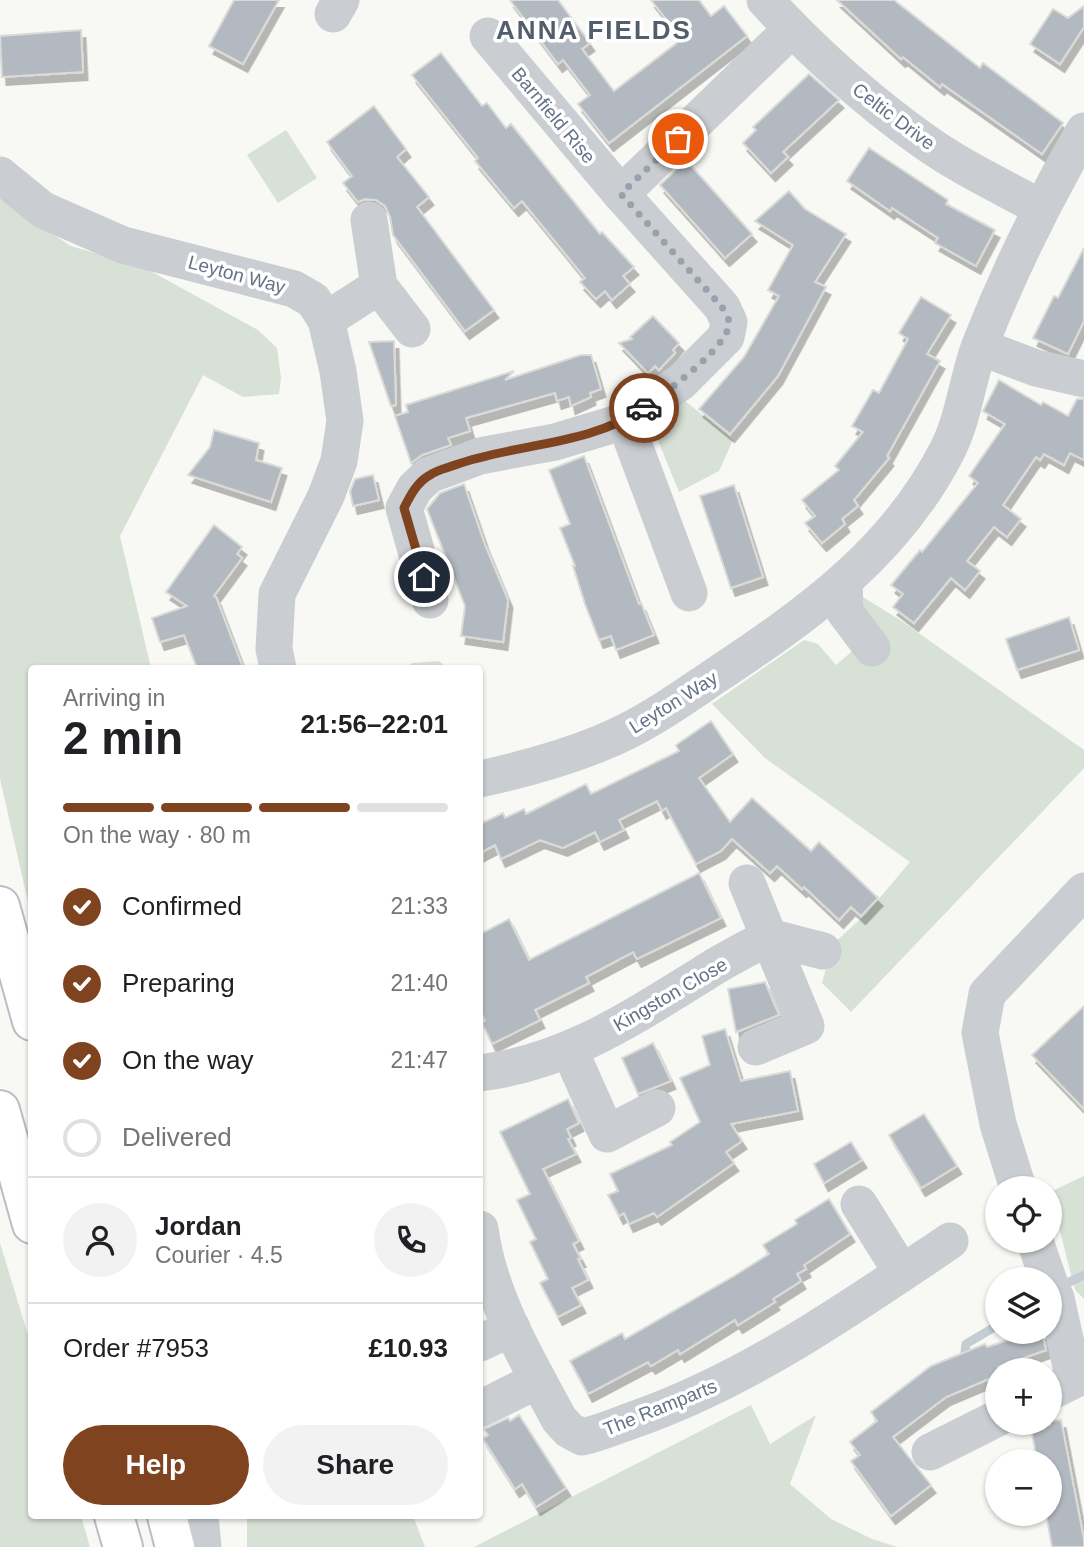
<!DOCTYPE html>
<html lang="en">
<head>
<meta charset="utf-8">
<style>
  body { margin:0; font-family:Helvetica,sans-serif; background:#f2f2f2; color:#202124; height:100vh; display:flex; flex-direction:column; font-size:26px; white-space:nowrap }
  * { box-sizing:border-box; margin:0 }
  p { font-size:23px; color:#757577 }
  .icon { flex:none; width:38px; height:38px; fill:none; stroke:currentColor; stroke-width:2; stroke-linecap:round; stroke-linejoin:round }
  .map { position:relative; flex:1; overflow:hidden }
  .details { position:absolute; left:28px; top:665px; width:455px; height:854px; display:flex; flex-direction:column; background:#fff; border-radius:7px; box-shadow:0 2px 5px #0004 }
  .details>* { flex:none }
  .buttons { position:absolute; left:985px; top:1176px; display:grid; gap:14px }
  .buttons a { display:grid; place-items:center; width:77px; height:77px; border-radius:50%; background:#fff; box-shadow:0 2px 5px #0004; font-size:35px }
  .pin { position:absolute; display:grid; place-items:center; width:60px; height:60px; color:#fff; margin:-30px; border:4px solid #fff; border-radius:50%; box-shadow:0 2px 7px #0007 }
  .courier { position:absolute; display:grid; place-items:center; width:70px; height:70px; margin:-35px; border:5px solid #7f4320; border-radius:50%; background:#fff; color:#222; box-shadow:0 2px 9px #0007 }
  .summary em { font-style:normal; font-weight:700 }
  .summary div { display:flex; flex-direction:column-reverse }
  .summary { display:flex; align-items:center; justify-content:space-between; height:119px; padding:0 35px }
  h1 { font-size:46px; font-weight:700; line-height:52px }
  .bar { display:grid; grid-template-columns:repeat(4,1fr); gap:10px 7px; align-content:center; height:84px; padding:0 35px }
  .bar i { height:9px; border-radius:5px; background:#e0e0e0 }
  .bar .current { background:#7f4320 }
  .bar p { grid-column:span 4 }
  .line { display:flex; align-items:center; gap:18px; padding:0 35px; border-top:2px solid #e0e0e0 }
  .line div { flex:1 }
  .round { display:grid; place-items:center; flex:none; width:74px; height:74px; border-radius:37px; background:#f2f2f2 }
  ol { padding:0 35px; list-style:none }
  li { display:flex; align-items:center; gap:21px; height:77px }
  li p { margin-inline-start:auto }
  li .icon { padding:7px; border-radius:50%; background:#7f4320; color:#fff; stroke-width:4 }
  li:last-child { color:#757577 }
  li i { width:38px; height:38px; border:4px solid #e0e0e0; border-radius:50% }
  .button { display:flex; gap:14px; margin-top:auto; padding:14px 35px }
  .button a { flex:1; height:80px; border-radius:42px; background:#7f4320; color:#fff; font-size:28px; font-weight:700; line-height:80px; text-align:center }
  .button a+a { background:#f2f2f2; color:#202124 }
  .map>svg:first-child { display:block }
  .green { fill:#d8e1d6 }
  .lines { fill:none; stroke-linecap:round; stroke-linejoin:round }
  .stream { stroke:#c4cdd4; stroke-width:9 }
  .building { fill:#b3b9c0; stroke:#dadad7; stroke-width:2; filter:url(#shadow) }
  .highway-casing { stroke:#babdc1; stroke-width:42 }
  .minor { stroke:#cacdd1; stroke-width:37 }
  .highway { stroke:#fff; stroke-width:38 }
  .done { stroke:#98a2af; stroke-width:7; stroke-dasharray:0 12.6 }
  .route { stroke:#7f4320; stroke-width:9 }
  .labels { text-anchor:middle; stroke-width:7; stroke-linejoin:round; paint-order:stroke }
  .street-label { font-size:19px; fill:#647389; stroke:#fff }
  .district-label { font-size:26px; font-weight:bold; letter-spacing:2px; fill:#535e6d; stroke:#fff }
</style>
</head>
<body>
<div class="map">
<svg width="1084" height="1547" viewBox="0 0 1084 1547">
  <defs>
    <filter id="shadow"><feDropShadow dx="4.5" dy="8" stdDeviation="0" flood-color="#0004"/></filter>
  </defs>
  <rect width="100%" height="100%" fill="#f8f8f5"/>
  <g class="green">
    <polygon points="286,130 317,178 278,203 247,155"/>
    <polygon points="0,199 71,246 145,268 258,330 277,348 281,378 279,394 243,397 203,375 120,536 151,668 32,668 31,915 0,779"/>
    <polygon points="679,396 733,440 719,471 679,492 650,421"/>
    <polygon points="863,597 903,622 1084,750 1084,768 851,1012 822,983 833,944 867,913 910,862 765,758 712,704 804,640 818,644 836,665 870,636 853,605"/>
    <polygon points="439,661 447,668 407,668 412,663"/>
    <polygon points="1084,1176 1084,1299 1075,1290 1050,1192"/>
    <polygon points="0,1243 31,1345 32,1516 81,1516 90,1547 0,1547"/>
    <polygon points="751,1405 770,1444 816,1415 790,1484 831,1519 872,1539 898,1547 474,1547"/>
    <polygon points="247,1516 413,1516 425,1547 247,1547"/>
  </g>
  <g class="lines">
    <g class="stream">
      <polyline points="1061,1286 1084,1275"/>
      <polyline points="965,1352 966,1344 998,1325"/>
    </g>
  </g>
  <g class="building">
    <polygon points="234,0 279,0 243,64 209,46"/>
    <polygon points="510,0 558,0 590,43 582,49 614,91 682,39 651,0 699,0 711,16 724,6 747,36 609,143 578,104 590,95 563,60 558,64"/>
    <polygon points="837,0 894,0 980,68 983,63 1063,123 1042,154 942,84 940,87 903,57 901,59"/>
    <polygon points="1084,6 1084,27 1060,64 1030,44 1053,9 1068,18"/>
    <polygon points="81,30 83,72 2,77 0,36"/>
    <polygon points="441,53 482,106 487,103 506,128 511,124 600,234 602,232 634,267 623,276 630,284 612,300 605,291 596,299 580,282 585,278 522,201 514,208 475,161 478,158 412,75"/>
    <polygon points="809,74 839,100 783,152 788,157 771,173 743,143 756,130 753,127"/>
    <polygon points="374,106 406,149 397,157 429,197 417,207 494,310 465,331 393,235 390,217 385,206 376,200 365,199 358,202 343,183 352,176 327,142"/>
    <polygon points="869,148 948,200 946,204 995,230 976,266 935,243 938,238 892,208 890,211 847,181"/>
    <polygon points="686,160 752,234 725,258 660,185"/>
    <polygon points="789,191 805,209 846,234 815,282 826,287 778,376 730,434 699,409 744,357 779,296 768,290 793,245 755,221"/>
    <polygon points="1084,248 1084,321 1068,354 1033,338 1054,296 1058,298"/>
    <polygon points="921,297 951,315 927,354 940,361 887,456 889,458 854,500 858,506 842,519 845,524 822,543 805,523 815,516 802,500 839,470 835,466 863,432 852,426 873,390 879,393 908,339 899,333"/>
    <polygon points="653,316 679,343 673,350 675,353 659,370 655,366 648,373 619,343 632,339 630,337"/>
    <polygon points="394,341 396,405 391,406 369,342"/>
    <polygon points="581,355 591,355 601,389 590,393 591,397 571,406 569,397 557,401 555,393 466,418 470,431 448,438 451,445 422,455 411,463 395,416 408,412 406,405 514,371 505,380"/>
    <polygon points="999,380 1041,405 1043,402 1068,416 1077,399 1084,399 1084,460 1070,453 1064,465 1044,454 1040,460 1036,457 1003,505 1021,519 1007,537 994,527 967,561 980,571 965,590 951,578 914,623 893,607 903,594 891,585 920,550 922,552 978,483 969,476 1005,424 983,411"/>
    <polygon points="214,430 259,443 256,460 282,468 271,502 188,475 210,447"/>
    <polygon points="584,456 639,604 641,603 654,635 616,650 611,636 599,640 585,604 573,566 575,566 560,528 570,524 549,470"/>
    <polygon points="373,475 379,500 353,506 350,491 355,479"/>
    <polygon points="464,484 485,545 508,600 503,642 461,636 465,606 427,509 440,493"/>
    <polygon points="734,485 763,577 731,588 700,496"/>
    <polygon points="214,525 242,547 237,554 242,558 214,596 216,597 243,668 197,668 184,635 160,642 152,618 187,606 166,592"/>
    <polygon points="1069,617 1079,650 1017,670 1006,639"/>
    <polygon points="711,721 733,754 699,778 730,822 752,798 811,851 819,842 878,898 861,916 851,907 839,920 804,887 802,889 777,866 770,873 732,839 721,851 696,864 666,808 662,811 657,801 619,820 624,830 600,842 595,832 563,848 540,840 501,859 495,845 480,853 480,824 503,813 505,818 524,809 526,814 586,784 591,794 679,751 676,745"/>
    <polygon points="699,873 721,918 637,959 633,952 586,977 589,983 535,1010 540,1020 492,1044 482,1023 485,1021 480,1010 480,934 509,919 529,960"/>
    <polygon points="765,982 779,1015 736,1032 728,989"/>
    <polygon points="1084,1006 1084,1109 1032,1055"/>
    <polygon points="725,1029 741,1081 790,1071 798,1111 731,1124 742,1141 726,1152 734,1163 657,1217 654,1213 629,1224 624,1213 619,1216 608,1195 618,1191 610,1174 672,1145 670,1142 700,1122 680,1078 710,1065 702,1036"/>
    <polygon points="653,1043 671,1081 638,1094 622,1058"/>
    <polygon points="568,1099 579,1123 567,1129 571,1138 568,1139 576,1154 543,1169 579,1241 573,1244 581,1259 578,1259 588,1280 572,1288 581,1305 558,1317 540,1283 548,1279 530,1242 536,1239 517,1200 530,1194 500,1132"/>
    <polygon points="924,1114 957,1166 921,1188 889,1135"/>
    <polygon points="851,1142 862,1160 824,1183 814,1164"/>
    <polygon points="829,1199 850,1234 804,1265 806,1269 797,1274 801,1281 773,1299 775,1302 738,1325 735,1320 680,1354 678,1350 651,1366 648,1362 588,1394 570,1361 622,1333 625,1339 734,1276 769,1254 763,1245 797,1224 795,1220"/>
    <polygon points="1033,1332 1042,1332 1046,1350 998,1367 998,1375 946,1397 893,1437 931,1485 891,1516 851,1461 860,1455 850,1442 877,1421 871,1412 931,1366 985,1344 987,1347"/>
    <polygon points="519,1415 566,1488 536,1507 522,1484 515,1489 483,1439 488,1435 484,1429 508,1418 510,1421"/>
    <polygon points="1061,1420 1084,1540 1084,1547 1052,1547 1046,1514 1050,1514 1050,1461 1037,1461 1031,1428 1050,1425 1050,1421"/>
  </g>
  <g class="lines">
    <g class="highway-casing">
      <g id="highway">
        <polyline points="0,906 32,1021"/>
        <polyline points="0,1110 32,1224"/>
        <polyline points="114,1516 123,1547"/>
        <polyline points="167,1516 175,1547"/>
      </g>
    </g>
    <g class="minor">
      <path d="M765,0C812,51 864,98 921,139C958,166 1001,186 1041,208"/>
      <polyline points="333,14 341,0"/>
      <polyline points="488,36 621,194"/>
      <polyline points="0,175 43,210 123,245 294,289 313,300 326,320 338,371 345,421 339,461 326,496 277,594 274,649 278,668"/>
      <polyline points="369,220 379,286 412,329"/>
      <polyline points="326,320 379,286"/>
      <polyline points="980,347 1036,368 1084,379"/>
      <polyline points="625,421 689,593"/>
      <polyline points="844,582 845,612 872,648"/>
      <polyline points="430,600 404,508 415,488 429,475 480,456 555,442 625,421 681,382 726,337 729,322 722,307 621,194 792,29"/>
      <path d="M480,779C521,770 562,759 601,743C642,727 678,701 715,676C808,614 894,554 947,451C964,418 967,380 980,345C1009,271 1044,200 1084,131"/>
      <polyline points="747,883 769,937 823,951"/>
      <polyline points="570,1051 607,1134 657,1108"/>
      <path d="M480,1073C567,1062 630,1019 703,974C724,960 747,949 769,937L806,1026L756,1047"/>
      <polyline points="1018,1188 998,1124 980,1033 987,994 1084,891"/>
      <polyline points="859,1204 902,1273"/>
      <path d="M480,1229C489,1297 527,1359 559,1419L569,1430L582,1437C600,1433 616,1426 633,1420C748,1380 850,1308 950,1241"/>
      <polyline points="1035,1241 1048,1279"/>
      <polyline points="1050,1284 1056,1298 1074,1380 1050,1392"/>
      <polyline points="480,1343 512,1328"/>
      <polyline points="480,1409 538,1380"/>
      <polyline points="930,1452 998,1418"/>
      <polyline points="200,1516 203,1547"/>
    </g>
    <use href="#highway" class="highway"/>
  </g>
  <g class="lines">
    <path class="done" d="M644,408C662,395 731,346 729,322C729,318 724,311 722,307L621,194L678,139"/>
    <path class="route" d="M424,577L404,508C410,496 417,482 430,475C437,470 447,468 455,465C516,443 589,446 644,408"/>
  </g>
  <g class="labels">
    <g class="street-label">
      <text transform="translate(554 115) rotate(50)" y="7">Barnfield Rise</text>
      <text transform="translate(894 116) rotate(37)" y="7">Celtic Drive</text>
      <text transform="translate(237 274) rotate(15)" y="7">Leyton Way</text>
      <text transform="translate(673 702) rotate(-32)" y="7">Leyton Way</text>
      <text transform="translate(670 994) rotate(-30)" y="7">Kingston Close</text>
      <text transform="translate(660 1407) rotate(-22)" y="7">The Ramparts</text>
    </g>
    <g class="district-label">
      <text x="594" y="39">ANNA FIELDS</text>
    </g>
  </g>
</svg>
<div class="buttons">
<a><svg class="icon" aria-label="locate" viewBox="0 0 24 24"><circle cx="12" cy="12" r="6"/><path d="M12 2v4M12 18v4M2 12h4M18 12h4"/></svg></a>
<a><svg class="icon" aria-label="layers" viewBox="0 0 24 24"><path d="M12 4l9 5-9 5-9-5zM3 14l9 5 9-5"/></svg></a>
<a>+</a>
<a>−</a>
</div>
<div class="pin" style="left:678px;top:139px;background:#ea580c"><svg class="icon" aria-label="bag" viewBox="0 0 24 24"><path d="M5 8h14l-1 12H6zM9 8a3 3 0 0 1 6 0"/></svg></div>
<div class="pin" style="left:424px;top:577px;background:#1f2937"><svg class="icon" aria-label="home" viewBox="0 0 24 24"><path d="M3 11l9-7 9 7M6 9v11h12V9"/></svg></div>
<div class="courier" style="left:644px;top:408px"><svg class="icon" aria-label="car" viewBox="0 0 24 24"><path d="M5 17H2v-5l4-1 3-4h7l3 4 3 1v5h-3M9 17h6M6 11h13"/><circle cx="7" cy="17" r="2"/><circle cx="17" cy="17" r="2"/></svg></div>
<section class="details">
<div class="summary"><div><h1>2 min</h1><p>Arriving in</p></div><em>21:56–22:01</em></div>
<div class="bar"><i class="current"></i><i class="current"></i><i class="current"></i><i></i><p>On the way · 80 m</p></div>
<ol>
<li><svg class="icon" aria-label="check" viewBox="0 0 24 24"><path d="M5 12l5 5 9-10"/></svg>Confirmed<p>21:33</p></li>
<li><svg class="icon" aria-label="check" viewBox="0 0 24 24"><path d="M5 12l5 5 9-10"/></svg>Preparing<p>21:40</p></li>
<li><svg class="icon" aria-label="check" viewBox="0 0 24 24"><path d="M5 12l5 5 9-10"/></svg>On the way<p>21:47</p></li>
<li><i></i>Delivered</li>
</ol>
<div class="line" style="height:126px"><a class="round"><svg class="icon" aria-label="person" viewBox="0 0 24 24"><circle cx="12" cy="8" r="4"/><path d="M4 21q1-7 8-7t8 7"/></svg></a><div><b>Jordan</b><p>Courier · 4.5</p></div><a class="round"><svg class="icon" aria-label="phone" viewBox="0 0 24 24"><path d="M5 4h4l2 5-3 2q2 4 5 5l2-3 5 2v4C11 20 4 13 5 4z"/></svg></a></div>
<div class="line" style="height:91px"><div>Order #7953</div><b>£10.93</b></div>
<div class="button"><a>Help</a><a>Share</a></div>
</section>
</div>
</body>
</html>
